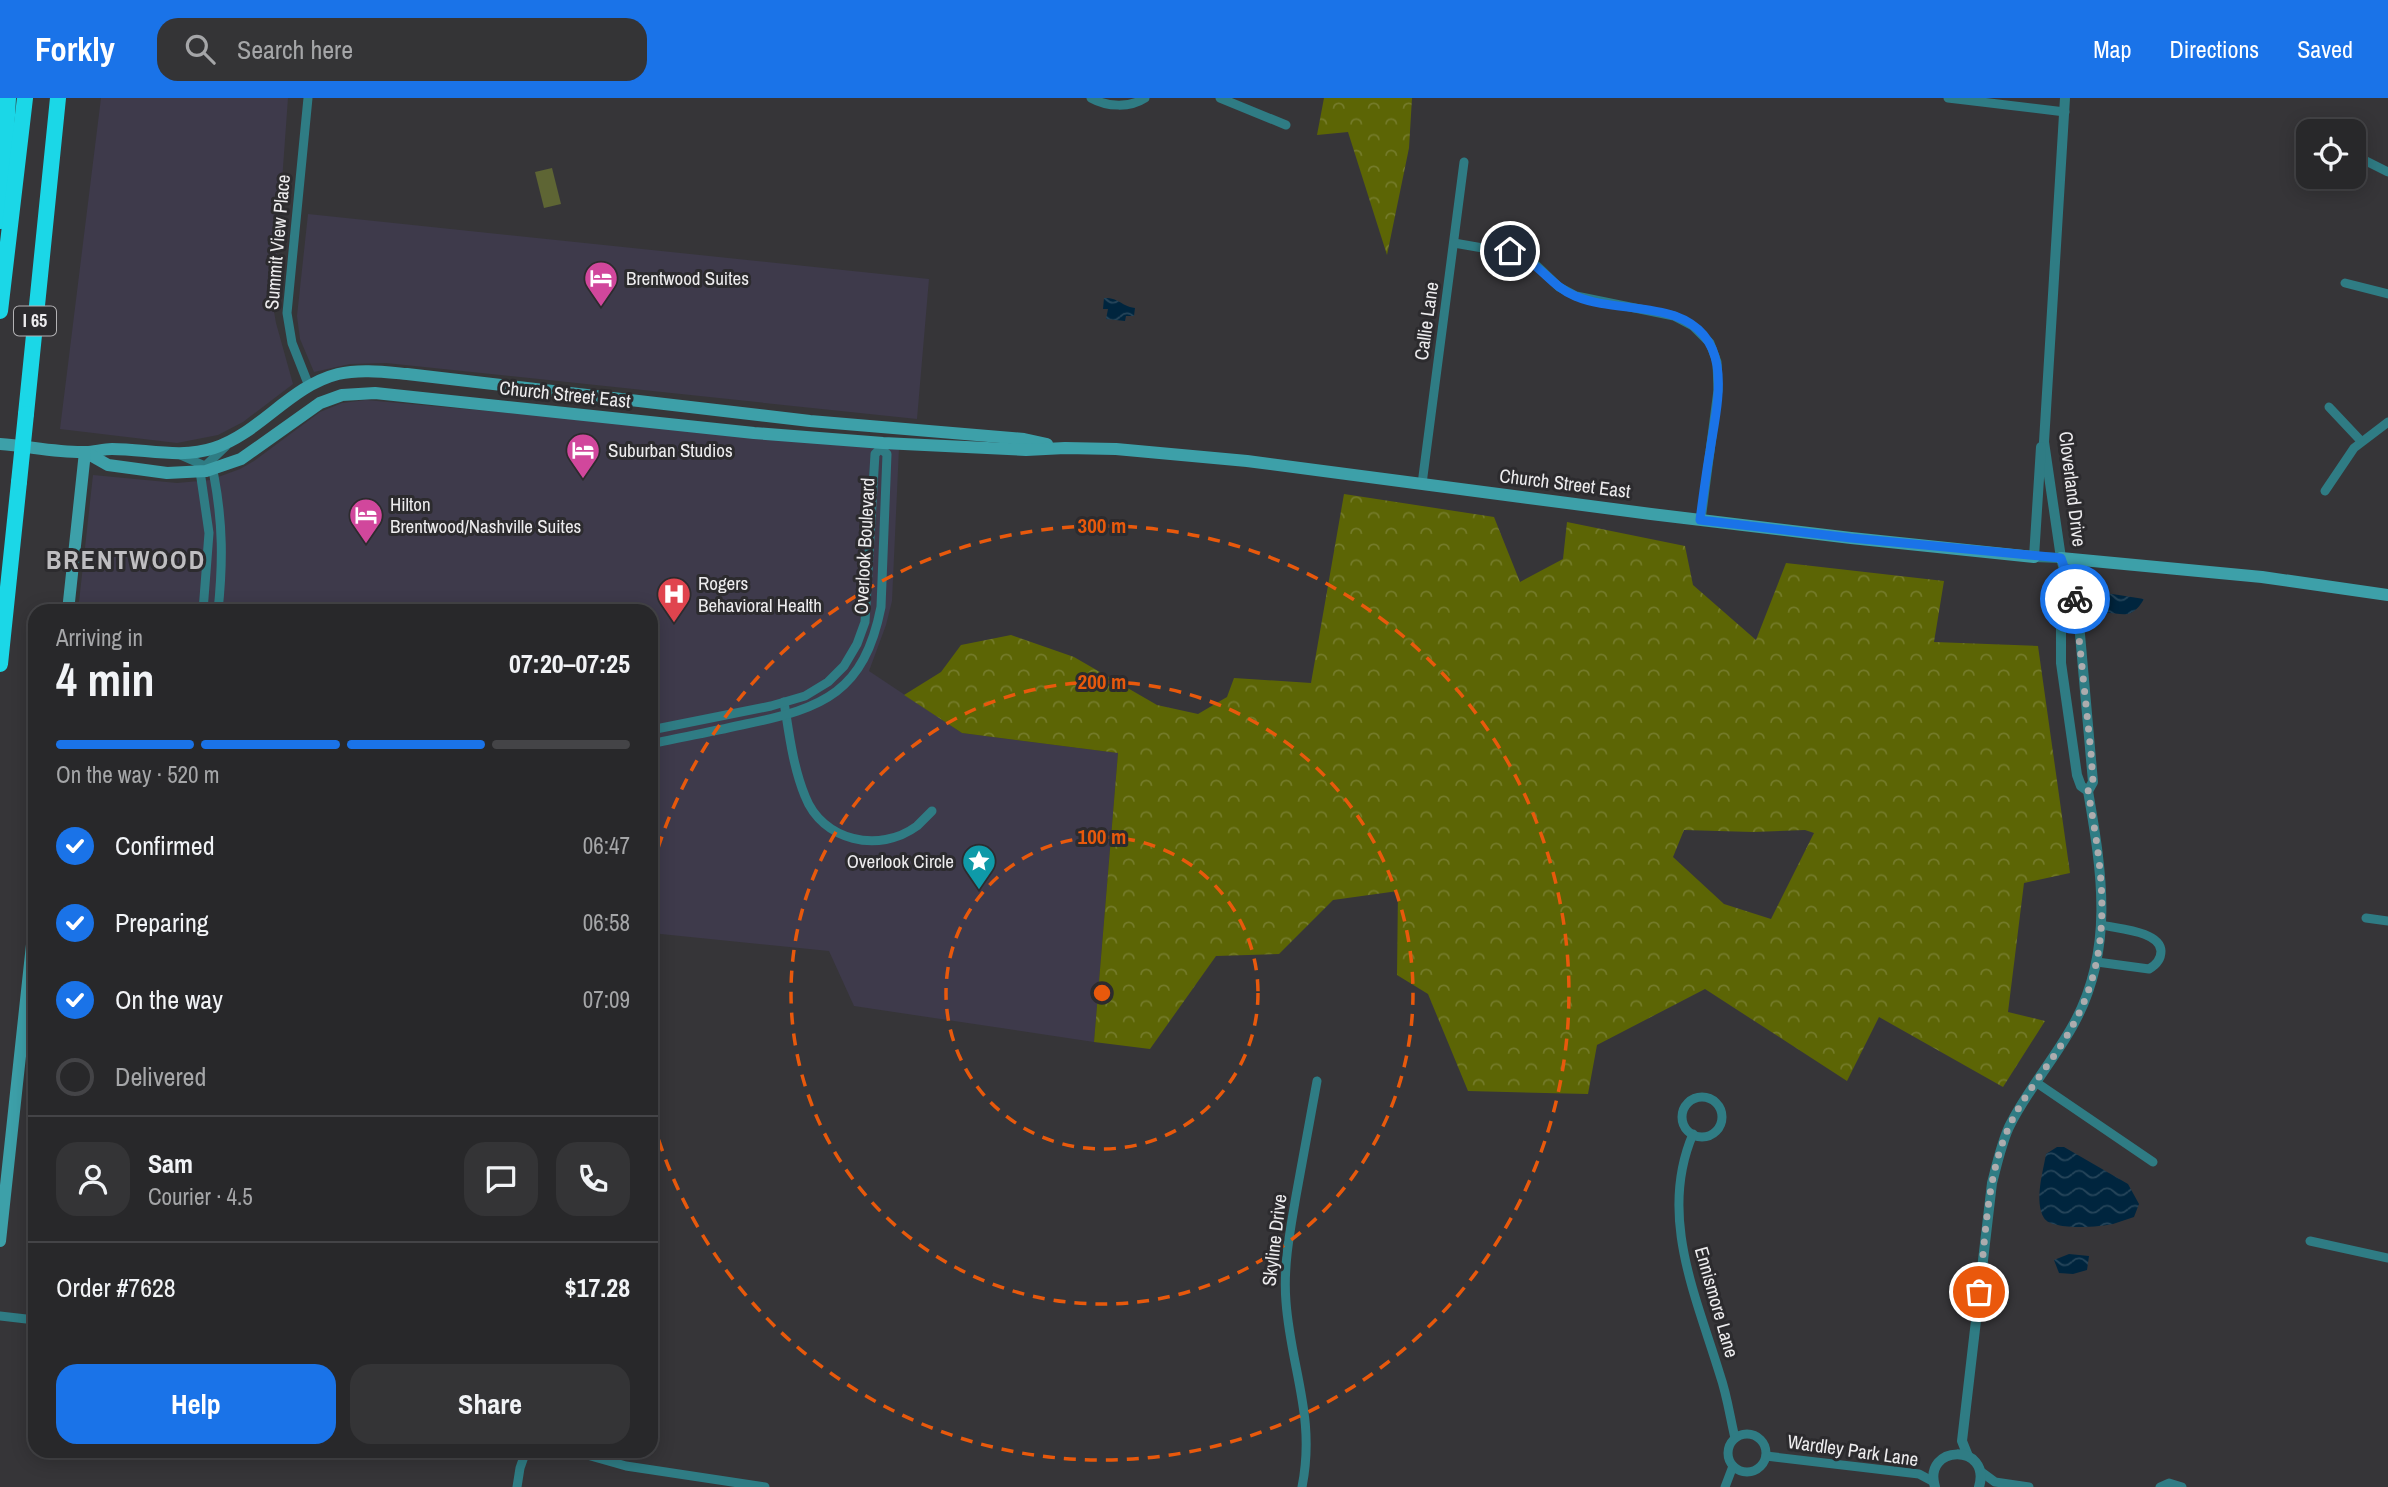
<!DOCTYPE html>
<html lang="en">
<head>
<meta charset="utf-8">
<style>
  body { margin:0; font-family:"Archivo Narrow",sans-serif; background:#343436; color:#f1f3f6; height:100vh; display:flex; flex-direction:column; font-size:26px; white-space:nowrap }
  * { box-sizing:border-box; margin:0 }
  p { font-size:23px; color:#a5a6a8 }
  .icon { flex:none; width:38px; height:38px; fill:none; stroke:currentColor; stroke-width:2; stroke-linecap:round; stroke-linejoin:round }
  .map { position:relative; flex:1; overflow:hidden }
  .sheet { position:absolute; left:28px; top:506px; width:630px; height:854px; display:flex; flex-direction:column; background:#28282a; border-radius:21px; box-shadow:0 4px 18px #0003,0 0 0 2px #444447 }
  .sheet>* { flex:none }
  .buttons { position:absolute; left:2296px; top:21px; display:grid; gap:14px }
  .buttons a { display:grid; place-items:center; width:70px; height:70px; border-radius:14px; background:#28282a; box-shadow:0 4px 18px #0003,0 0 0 2px #444447; font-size:35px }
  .pin { position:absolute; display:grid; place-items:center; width:60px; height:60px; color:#fff; margin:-30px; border:4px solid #fff; border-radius:50%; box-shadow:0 2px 7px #0007 }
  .courier { position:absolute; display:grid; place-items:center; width:70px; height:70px; margin:-35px; border:5px solid #1a73e8; border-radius:50%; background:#fff; color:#222; box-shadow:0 2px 9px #0007 }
  .summary em { font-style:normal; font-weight:800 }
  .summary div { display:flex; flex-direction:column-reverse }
  .summary { display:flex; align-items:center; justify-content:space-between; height:119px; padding:0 28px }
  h1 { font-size:46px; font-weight:800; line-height:52px }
  .bar { display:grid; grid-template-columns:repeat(4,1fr); gap:10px 7px; align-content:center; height:84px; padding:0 28px }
  .bar i { height:9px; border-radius:5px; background:#444447 }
  .bar .active { background:#1a73e8 }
  .bar p { grid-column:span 4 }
  .line { display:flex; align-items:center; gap:18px; padding:0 28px; border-top:2px solid #444447 }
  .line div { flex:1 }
  .round { display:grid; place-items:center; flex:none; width:74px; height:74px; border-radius:21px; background:#343436 }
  ol { padding:0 28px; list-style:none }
  li { display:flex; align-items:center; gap:21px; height:77px }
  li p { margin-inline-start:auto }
  li .icon { padding:7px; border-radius:50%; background:#1a73e8; color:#fff; stroke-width:4 }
  li:last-child { color:#a5a6a8 }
  li i { width:38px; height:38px; border:4px solid #444447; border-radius:50% }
  .button { display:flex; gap:14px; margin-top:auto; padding:14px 28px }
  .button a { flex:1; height:80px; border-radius:21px; background:#1a73e8; color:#fff; font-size:28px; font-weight:800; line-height:80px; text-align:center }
  .button a+a { background:#343436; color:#f1f3f6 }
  header { display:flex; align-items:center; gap:42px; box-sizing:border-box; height:98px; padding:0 35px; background:#1a73e8; color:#fff }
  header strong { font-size:33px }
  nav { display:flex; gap:38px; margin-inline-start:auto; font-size:24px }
  .search { width:490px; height:63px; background:#343436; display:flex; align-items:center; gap:18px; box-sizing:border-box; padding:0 24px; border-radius:21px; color:#a5a6a8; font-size:26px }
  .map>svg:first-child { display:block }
  .commercial { fill:#3e3a4b }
  .forest { fill:url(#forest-crowns); fill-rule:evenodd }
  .pitch { fill:#5e6534 }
  .water { fill:url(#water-waves) }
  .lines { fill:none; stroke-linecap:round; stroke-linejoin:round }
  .minor { stroke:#2f7c84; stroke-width:9 }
  .tertiary { stroke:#2f7c84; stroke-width:10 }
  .secondary { stroke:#3da0a9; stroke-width:12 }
  .motorway { stroke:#1bd7e7; stroke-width:16 }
  .motorway-bridge { stroke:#1bd7e7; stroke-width:16 }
  .done { stroke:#adacae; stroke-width:7; stroke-dasharray:0 12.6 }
  .route { stroke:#1a73e8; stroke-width:9 }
  .ring { fill:none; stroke:#e8590c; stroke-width:3.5; stroke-dasharray:12 9 }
  .labels { text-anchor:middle; stroke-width:6; stroke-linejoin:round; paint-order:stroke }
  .shield { fill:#2c2b2e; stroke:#b3b2b4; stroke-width:2 }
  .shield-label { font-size:18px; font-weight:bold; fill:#edecee }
  .street-label { font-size:19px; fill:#edecee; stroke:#2c2b2e }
  .poi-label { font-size:19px; fill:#edecee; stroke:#2c2b2e; text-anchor:start }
  .district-label { font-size:26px; font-weight:bold; letter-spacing:2px; fill:#bfbec1; stroke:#2c2b2e }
  .centre { fill:#e8590c; stroke:#2c2b2e; stroke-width:3.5 }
  .ring-label { font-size:21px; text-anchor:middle; font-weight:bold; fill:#e8590c; stroke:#2c2b2e; stroke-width:6; stroke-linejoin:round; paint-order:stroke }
</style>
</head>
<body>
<header>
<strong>Forkly</strong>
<div class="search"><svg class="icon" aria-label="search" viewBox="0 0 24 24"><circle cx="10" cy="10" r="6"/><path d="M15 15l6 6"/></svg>Search here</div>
<nav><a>Map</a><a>Directions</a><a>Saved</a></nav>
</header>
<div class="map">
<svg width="2388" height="1389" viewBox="0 0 2388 1389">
  <defs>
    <pattern id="forest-crowns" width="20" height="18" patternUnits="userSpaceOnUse" patternTransform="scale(1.75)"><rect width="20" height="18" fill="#5c6505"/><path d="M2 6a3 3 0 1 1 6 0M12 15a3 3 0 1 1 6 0" fill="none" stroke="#747b2a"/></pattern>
    <pattern id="water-waves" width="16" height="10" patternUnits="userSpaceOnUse" patternTransform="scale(1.75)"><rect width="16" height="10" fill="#00253e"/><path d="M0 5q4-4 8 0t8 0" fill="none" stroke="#26455a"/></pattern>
  </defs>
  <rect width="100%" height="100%" fill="#363538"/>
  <g class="commercial">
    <polygon points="101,0 288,0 273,208 276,225 293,286 243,324 218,337 177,345 60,331"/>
    <polygon points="308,116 929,181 917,321 386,265 350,266 314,274 300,241 297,218"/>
    <polygon points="366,302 899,350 892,503 886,527 869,573 962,635 1118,655 1094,944 854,908 829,853 651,835 651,513 78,513 93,377 177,385 210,382 240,371 254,363 320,314 342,305"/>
  </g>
  <g class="forest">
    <polygon points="1324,0 1412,0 1409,50 1387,157 1348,34 1317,37"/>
    <path d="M1344,396L1494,419L1520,484L1563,461L1567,424L1685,448L1693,487L1756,542L1786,465L1944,483L1934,544L2038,548L2070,775L2024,785L2008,914L2045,923L2003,989L1879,919L1847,983L1705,891L1597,947L1588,996L1468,993L1428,896L1397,877L1398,793L1333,802L1279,856L1216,858L1150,951L1094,944L1118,655L962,635L904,597L941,574L961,547L1011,537L1074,559L1157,607L1198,616L1227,599L1234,580L1311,585ZM1684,732L1753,734L1805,732L1814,735L1771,821L1724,806L1673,759Z"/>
  </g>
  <polygon class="pitch" points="552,70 561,106 544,110 535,74"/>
  <g class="water">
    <path d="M1104,200C1121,200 1120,208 1135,210L1134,218H1126L1125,223L1106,221L1108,211H1103Z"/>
    <path d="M2106,495L2144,501C2130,525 2121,513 2100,515L2097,503Z"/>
    <path d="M2057,1049H2064L2128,1086L2139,1106L2134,1119C2127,1121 2120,1124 2113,1126C2100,1129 2052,1133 2044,1120C2034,1103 2043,1074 2046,1056Z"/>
    <polygon points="2069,1156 2089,1158 2087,1172 2073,1176 2059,1175 2054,1162"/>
  </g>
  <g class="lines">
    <g class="minor">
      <polyline points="308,0 287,215 292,245 309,288"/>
      <path d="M1091,0C1107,9 1130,10 1145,0"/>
      <polyline points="1220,0 1286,27"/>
      <polyline points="1948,0 2065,14"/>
      <polyline points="2360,60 2388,74"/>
      <polyline points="1454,145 1517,156 1535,166 1559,189 1576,198 1674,218 1693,228 1710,245 1717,264 1718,292 1701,422"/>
      <polyline points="2345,185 2388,196"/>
      <polyline points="2329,309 2361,343"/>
      <path d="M178,356L212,371L214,378C223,426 223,465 218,513"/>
      <polyline points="1422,386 1464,64"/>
      <polyline points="2325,393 2354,350 2388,324"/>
      <polyline points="203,513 209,435 200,373 226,348"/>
      <path d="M784,604C789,635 793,669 805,698C822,743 879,756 917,728C922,723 927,718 932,713"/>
      <polyline points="651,632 771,608 805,598 828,584 844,568 857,546 865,524 875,356 882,349"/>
      <path d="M651,646C683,639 715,633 746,626C824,610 864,594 881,509L887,356L881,351"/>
      <polyline points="2366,820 2388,823"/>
      <path d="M2097,864L2149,871C2156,867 2161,862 2161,853C2160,833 2118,831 2102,827"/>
      <polyline points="2037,985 2153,1064"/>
      <circle cx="1702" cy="1019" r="20"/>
      <path d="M1693,1036C1658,1117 1696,1198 1720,1277C1727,1297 1730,1319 1735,1340"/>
      <polyline points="2310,1143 2388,1160"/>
      <polyline points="0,1218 35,1222"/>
      <circle cx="1747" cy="1355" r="19"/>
      <polyline points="573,1353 626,1368 765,1389"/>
      <polyline points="1766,1358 1919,1376 1934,1384"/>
      <polyline points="1980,1373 1995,1384 2029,1389"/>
      <polyline points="517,1389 520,1370 526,1353"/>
      <path d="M1302,1389C1316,1319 1291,1271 1286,1204C1283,1169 1290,1133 1296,1098C1303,1060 1310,1021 1317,983"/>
      <polyline points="1725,1389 1733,1368"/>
      <polyline points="2160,1389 2169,1385 2182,1389"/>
    </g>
    <g class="tertiary">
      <polyline points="2065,0 2044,344 2061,460 2067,483 2073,494 2079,525 2093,684 2088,693"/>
      <polyline points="2041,349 2034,459 2061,460"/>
      <path d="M1968,1358L1962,1343L1992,1085C1997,1066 2001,1047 2009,1029C2026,994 2053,963 2072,929C2115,854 2102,774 2088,693L2081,688L2077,677L2061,565V498L2067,483"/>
      <path d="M1935,1389C1922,1346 1992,1345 1979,1389"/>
    </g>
    <g class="secondary">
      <path d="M0,346C28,348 58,355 86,354C94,354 103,351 112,351C146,351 181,361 214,350C260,335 290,288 338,276C360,271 384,274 407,276L810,323L1024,341L1047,346"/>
      <polyline points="85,354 108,367 167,375 206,373 241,361 320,305 342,297 375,295 754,335 883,345 1026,352 1065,350 1116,351 1247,363 1651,416 1851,440 2034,459"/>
      <polyline points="2061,460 2262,479 2388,497"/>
      <polyline points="68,513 85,354"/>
      <polyline points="0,1143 35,819"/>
    </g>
    <g class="motorway">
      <polyline points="1,123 8,0"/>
      <polyline points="0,213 25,0"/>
      <polyline points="26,316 58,0"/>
      <polyline points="0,566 19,384"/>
    </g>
    <polyline class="motorway-bridge" points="19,384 26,316"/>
  </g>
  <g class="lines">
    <path class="done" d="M1979,1194C1986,1140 1986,1081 2008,1031C2024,994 2054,963 2073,927C2115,850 2103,776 2088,693L2093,684L2091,655L2075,501"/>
    <path class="route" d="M1510,153C1539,163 1550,188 1575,198C1606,211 1643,207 1675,218C1736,240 1717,305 1710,353C1706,376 1703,399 1700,422L1851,440L2061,460L2075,501"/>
  </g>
  <g class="ring">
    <circle cx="1102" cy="895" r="156"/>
    <circle cx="1102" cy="895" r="311"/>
    <path d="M652 770A467 467 0 1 1 652 1020"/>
  </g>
  <defs>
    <g id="hotel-pin" transform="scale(1.75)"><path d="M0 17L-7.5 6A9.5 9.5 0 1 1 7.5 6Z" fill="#d1479c" stroke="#2c2b2e"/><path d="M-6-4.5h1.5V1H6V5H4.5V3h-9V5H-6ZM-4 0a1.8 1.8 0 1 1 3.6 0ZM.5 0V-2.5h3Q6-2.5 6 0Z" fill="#fff"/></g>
    <g id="hospital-pin" transform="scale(1.75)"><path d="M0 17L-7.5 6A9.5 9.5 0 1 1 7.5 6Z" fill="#e0444e" stroke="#2c2b2e"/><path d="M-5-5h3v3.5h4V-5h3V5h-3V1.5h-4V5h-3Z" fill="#fff"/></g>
    <g id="sight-pin" transform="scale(1.75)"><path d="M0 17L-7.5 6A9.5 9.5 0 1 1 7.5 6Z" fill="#0f9aa8" stroke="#2c2b2e"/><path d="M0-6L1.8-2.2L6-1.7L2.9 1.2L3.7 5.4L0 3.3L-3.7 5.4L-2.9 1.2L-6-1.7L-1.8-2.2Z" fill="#fff"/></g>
  </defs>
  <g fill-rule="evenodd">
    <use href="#hotel-pin" x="601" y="180"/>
    <use href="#hotel-pin" x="583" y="352"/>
    <use href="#hotel-pin" x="366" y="417"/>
    <use href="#hospital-pin" x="674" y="496"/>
    <use href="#sight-pin" x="979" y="763"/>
  </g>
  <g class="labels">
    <rect class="shield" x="14" y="208.5" width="42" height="29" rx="5"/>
    <g class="shield-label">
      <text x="35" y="229">I 65</text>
    </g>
    <g class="street-label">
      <text transform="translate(277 144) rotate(-85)" y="7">Summit View Place</text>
      <text transform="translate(1426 223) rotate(-82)" y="7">Callie Lane</text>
      <text transform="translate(565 296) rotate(6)" y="7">Church Street East</text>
      <text transform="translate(1565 385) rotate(7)" y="7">Church Street East</text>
      <text transform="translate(2073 391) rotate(83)" y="7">Cloverland Drive</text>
      <text transform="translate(864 448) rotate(-87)" y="7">Overlook Boulevard</text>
      <text transform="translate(1274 1142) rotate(-83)" y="7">Skyline Drive</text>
      <text transform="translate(1717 1204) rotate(74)" y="7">Ennismore Lane</text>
      <text transform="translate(1853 1352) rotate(8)" y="7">Wardley Park Lane</text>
    </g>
    <g class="poi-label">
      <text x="626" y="187">Brentwood Suites</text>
      <text x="608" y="359">Suburban Studios</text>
      <text x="390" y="413">Hilton<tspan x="390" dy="22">Brentwood/Nashville Suites</tspan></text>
      <text x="698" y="492">Rogers<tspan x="698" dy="22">Behavioral Health</tspan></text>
      <text x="954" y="770" text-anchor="end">Overlook Circle</text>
    </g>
    <g class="district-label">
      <text x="126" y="471">BRENTWOOD</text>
    </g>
  </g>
  <circle cx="1102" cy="895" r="10" class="centre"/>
  <g class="ring-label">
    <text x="1102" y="435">300 m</text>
    <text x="1102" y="591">200 m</text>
    <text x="1102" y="746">100 m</text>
  </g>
</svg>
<div class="buttons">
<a><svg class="icon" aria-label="locate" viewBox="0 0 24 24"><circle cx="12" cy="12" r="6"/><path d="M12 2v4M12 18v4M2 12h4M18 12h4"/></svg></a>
</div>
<div class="pin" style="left:1979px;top:1194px;background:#ea580c"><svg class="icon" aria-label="bag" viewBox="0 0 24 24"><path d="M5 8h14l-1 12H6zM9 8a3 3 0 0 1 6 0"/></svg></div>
<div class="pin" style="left:1510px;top:153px;background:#1f2937"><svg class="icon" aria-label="home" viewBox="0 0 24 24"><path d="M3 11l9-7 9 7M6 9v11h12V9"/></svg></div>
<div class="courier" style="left:2075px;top:501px"><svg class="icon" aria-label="bike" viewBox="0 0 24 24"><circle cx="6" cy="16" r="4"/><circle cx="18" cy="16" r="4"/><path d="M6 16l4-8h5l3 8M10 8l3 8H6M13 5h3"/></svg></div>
<section class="sheet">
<div class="summary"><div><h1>4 min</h1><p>Arriving in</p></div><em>07:20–07:25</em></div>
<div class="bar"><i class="active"></i><i class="active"></i><i class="active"></i><i></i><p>On the way · 520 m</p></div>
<ol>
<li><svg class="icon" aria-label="check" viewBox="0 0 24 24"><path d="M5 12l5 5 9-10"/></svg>Confirmed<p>06:47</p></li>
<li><svg class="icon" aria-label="check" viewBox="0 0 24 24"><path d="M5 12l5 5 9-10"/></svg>Preparing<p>06:58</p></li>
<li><svg class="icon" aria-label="check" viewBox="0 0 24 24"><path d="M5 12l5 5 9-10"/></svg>On the way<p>07:09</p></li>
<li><i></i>Delivered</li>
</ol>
<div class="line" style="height:126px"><a class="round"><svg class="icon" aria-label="person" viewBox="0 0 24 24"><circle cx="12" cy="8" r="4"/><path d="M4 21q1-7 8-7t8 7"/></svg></a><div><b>Sam</b><p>Courier · 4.5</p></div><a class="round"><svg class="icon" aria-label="chat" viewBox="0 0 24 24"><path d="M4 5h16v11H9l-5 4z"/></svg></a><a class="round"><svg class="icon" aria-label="phone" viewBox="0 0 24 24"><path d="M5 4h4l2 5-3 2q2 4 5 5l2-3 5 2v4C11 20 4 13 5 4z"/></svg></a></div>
<div class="line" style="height:91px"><div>Order #7628</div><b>$17.28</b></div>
<div class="button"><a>Help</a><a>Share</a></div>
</section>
</div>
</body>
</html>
